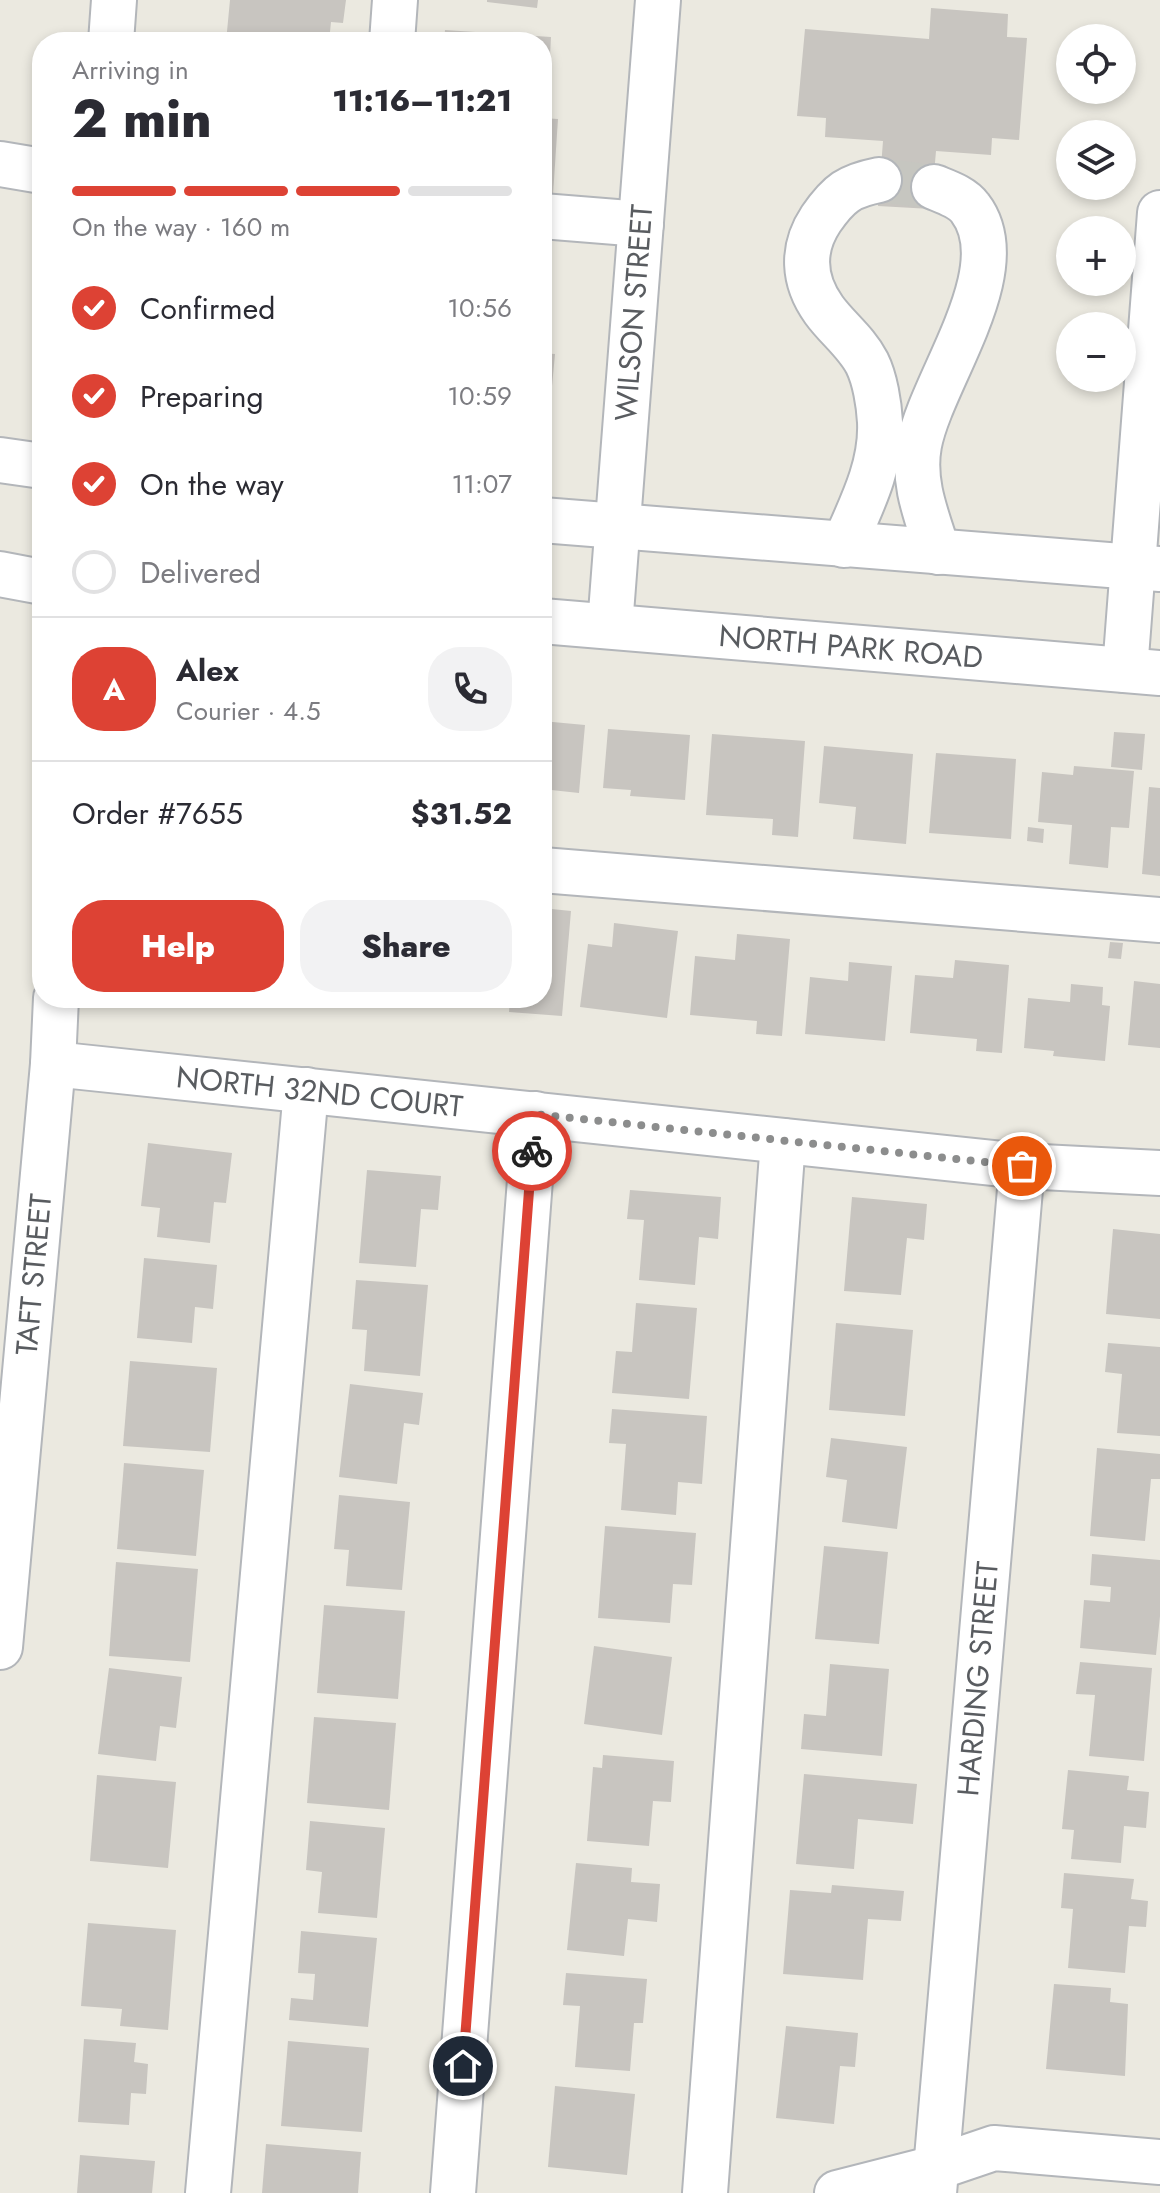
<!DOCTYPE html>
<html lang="en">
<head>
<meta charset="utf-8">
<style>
  body { margin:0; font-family:Jost,sans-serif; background:#f2f2f3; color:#2b2b33; height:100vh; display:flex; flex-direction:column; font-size:30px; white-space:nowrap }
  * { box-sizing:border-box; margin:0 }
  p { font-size:26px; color:#7c7c81 }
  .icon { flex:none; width:44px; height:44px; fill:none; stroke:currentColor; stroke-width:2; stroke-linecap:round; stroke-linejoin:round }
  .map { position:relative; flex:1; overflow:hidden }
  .sheet { position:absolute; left:32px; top:32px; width:520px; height:976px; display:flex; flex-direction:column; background:#fff; border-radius:32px; box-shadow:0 4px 12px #0003 }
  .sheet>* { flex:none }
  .tools { position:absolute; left:1056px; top:24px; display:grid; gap:16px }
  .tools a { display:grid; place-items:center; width:80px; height:80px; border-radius:50%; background:#fff; box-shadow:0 4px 12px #0003; font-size:40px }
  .pin { position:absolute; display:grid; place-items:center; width:68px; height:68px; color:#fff; margin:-34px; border:4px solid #fff; border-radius:50%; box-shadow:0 2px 8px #0007 }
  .courier { position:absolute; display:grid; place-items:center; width:80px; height:80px; margin:-40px; border:6px solid #dd4234; border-radius:50%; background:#fff; color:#222; box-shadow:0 2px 10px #0007 }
  .head em { font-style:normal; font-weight:800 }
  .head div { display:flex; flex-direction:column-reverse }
  .head { display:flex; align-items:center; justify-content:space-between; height:136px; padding:0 40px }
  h1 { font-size:52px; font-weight:800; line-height:60px }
  .bar { display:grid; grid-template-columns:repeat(4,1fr); gap:12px 8px; align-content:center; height:96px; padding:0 40px }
  .bar i { height:10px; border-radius:6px; background:#e1e1e2 }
  .bar .current { background:#dd4234 }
  .bar p { grid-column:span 4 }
  .line { display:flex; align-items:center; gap:20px; padding:0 40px; border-top:2px solid #e1e1e2 }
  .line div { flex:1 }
  .round { display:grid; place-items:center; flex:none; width:84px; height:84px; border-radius:32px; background:#f2f2f3 }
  ol { padding:0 40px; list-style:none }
  li { display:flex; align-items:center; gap:24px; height:88px }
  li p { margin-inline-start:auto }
  li .icon { padding:8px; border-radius:50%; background:#dd4234; color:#fff; stroke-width:4 }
  li:last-child { color:#7c7c81 }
  li i { width:44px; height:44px; border:4px solid #e1e1e2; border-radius:50% }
  .cta { display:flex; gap:16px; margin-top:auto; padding:16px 40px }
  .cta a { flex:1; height:92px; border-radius:32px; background:#dd4234; color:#fff; font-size:32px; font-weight:800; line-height:92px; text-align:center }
  .cta a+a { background:#f2f2f3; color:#2b2b33 }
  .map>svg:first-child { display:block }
  .building { fill:#c8c5c0 }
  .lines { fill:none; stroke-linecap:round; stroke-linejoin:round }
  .minor-tunnel { stroke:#c6c6c0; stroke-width:44; stroke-dasharray:44 22; stroke-linecap:butt }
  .minor-casing { stroke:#b3b6ba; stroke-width:48 }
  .minor { stroke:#fff; stroke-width:44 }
  .done { stroke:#8c8d8d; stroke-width:8; stroke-dasharray:0 14.4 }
  .route { stroke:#dd4234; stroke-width:10 }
  .labels { text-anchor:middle; stroke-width:6; stroke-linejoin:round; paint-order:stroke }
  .street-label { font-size:30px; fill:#595c60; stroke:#fff }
</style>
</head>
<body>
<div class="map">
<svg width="1160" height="2193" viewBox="0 0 1160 2193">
  <rect width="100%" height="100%" fill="#ebe9e0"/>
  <g class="building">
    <polygon points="230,0 346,0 343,23 331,22 329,42 226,42"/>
    <polygon points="487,0 538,0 537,8 487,2"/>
    <polygon points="931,8 1008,14 1007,37 1027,38 1019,140 992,138 991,155 936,151 931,209 878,206 883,141 825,137 826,118 797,116 805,29 929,39"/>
    <polygon points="445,30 551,37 549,76 542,75 542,42 444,42"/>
    <polygon points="542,118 558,119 553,195 542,194"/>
    <polygon points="542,353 555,354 549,418 542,418"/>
    <polygon points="542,721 585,725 579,793 542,789"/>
    <polygon points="608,729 690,735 685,800 630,796 631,790 603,788"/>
    <polygon points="1114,732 1145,734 1142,770 1111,767"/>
    <polygon points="712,734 805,741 798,837 772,835 773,819 706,815"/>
    <polygon points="824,746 913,754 906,844 853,839 856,807 819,803"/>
    <polygon points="936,753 1016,759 1011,839 929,833"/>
    <polygon points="1074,766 1134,771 1129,828 1111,827 1108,868 1069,864 1072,825 1038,822 1042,772 1073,775"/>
    <polygon points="1149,787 1160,788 1160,876 1142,874"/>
    <polygon points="1028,827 1044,829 1043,843 1027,841"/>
    <polygon points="542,908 571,911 562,1016 509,1012 510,998 542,998"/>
    <polygon points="614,923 678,931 667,1018 580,1007 588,944 612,947"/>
    <polygon points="737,934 790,939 782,1036 756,1034 757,1021 690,1015 695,956 735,960"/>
    <polygon points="1110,942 1123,943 1121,959 1108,958"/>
    <polygon points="955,960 1009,965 1002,1053 976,1051 977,1039 910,1033 915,975 953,978"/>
    <polygon points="849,962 892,966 885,1041 805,1034 810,977 848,981"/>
    <polygon points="1134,981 1160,984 1160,1048 1128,1045"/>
    <polygon points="1071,984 1103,987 1102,1005 1110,1006 1105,1061 1053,1056 1054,1051 1024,1048 1028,998 1070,1002"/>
    <polygon points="414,998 454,998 453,1003 413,1000"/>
    <polygon points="148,1143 232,1153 226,1203 214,1202 210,1243 157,1237 160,1208 141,1206"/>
    <polygon points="367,1170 441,1176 438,1210 421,1209 416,1267 359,1263"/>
    <polygon points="630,1190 721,1197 718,1239 699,1237 695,1285 639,1280 644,1220 627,1219"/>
    <polygon points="852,1197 927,1204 924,1240 907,1238 901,1295 844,1291"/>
    <polygon points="1113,1229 1160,1234 1160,1319 1106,1314"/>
    <polygon points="144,1258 217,1265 213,1309 195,1307 192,1343 137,1338"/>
    <polygon points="356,1280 428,1285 420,1376 364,1371 367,1330 352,1329"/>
    <polygon points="636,1303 697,1308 689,1399 612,1393 616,1351 632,1352"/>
    <polygon points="836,1323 913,1330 905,1416 829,1410"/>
    <polygon points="1108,1343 1160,1347 1160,1436 1117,1433 1122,1374 1105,1372"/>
    <polygon points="130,1361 217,1368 210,1452 123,1446"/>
    <polygon points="350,1384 423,1393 419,1425 404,1423 397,1484 339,1477"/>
    <polygon points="612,1409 707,1416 702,1484 678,1482 676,1515 621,1510 626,1444 609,1443"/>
    <polygon points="831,1438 907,1447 897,1529 842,1522 847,1480 826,1477"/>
    <polygon points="1097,1448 1160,1454 1160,1479 1151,1479 1145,1541 1090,1536"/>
    <polygon points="124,1463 204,1470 196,1556 117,1549"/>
    <polygon points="339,1495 410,1502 402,1590 346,1586 349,1550 334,1549"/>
    <polygon points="605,1526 696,1533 692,1585 673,1584 670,1623 598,1618"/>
    <polygon points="824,1546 888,1552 879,1644 815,1639"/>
    <polygon points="1092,1554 1160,1560 1160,1616 1156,1655 1080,1648 1084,1600 1110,1602 1111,1587 1090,1585"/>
    <polygon points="116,1562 198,1569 190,1662 109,1656"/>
    <polygon points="324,1605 405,1611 398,1699 317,1693"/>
    <polygon points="594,1646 672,1657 662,1735 584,1724"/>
    <polygon points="1080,1662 1152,1668 1144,1761 1089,1756 1095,1695 1076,1694"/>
    <polygon points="830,1664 889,1669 882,1756 801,1749 804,1714 826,1716"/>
    <polygon points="109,1668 182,1677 176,1728 160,1726 156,1761 98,1754"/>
    <polygon points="314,1717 396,1723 389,1810 307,1803"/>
    <polygon points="603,1755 674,1761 671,1802 653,1801 649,1846 587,1841 593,1767 602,1768"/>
    <polygon points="1068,1770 1129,1776 1127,1790 1149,1792 1146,1828 1124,1826 1121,1863 1071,1859 1074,1830 1062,1829"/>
    <polygon points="804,1774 917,1784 913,1824 858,1819 854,1869 796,1864"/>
    <polygon points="97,1775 176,1782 168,1868 90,1861"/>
    <polygon points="310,1821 385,1828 377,1918 318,1913 322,1872 306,1870"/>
    <polygon points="576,1863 632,1868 631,1882 660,1884 657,1922 628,1919 624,1956 567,1950"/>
    <polygon points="1064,1873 1134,1879 1131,1899 1148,1901 1146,1927 1129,1926 1125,1973 1068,1968 1073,1909 1061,1908"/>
    <polygon points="832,1885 904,1891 901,1921 868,1919 863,1980 783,1974 790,1890 831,1893"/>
    <polygon points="88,1923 176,1930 168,2030 120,2026 122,2009 81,2006"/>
    <polygon points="301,1931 377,1938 368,2027 289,2020 291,1998 313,2000 315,1974 298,1973"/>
    <polygon points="566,1973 647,1979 643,2023 634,2023 630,2071 575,2067 580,2006 563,2005"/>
    <polygon points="1054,1984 1111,1988 1110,2002 1128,2004 1125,2076 1046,2069"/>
    <polygon points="786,2026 858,2033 855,2067 840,2066 834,2124 776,2118"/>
    <polygon points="84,2039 136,2043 134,2062 148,2064 146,2094 131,2093 129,2125 78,2122"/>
    <polygon points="288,2041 369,2048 362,2132 281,2126"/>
    <polygon points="555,2086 635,2094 627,2175 548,2167"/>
    <polygon points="266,2144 361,2152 358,2193 262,2193"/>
    <polygon points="80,2155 155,2161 152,2193 77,2193"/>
  </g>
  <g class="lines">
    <polyline class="minor-tunnel" points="879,180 934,187"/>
    <g class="minor-casing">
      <g id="minor">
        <polyline points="111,42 114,0"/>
        <polyline points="392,42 395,0"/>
        <polyline points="0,164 42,171"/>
        <path d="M934,187C946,192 962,197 970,208C1017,269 931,380 919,445C912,483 927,517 938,552"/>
        <polyline points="542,216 641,224"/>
        <polyline points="0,460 42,466"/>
        <polyline points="542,520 1160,569"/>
        <path d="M844,545C861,506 882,466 880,422C879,404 875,379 867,363C856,342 837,328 824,310C803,281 801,249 821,219C839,193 849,186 879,180"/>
        <polyline points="0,574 42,582"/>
        <path id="s1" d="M542,621L1160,673"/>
        <path id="s2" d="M610,626L658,0"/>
        <polyline points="1125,670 1160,213"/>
        <polyline points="542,870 1160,920"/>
        <path id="s3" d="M53,1064L1022,1166L1160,1173"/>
        <path id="s4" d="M0,1647L53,1064L56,998"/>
        <polyline points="208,2193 306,1090"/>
        <polyline points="453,2193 535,1114"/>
        <polyline points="705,2193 783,1141"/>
        <polyline points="837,2193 935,2168 994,2148 1160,2162"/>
        <path id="s5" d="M934,2193L1022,1166"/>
      </g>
    </g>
    <use href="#minor" class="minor"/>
  </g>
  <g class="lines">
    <polyline class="done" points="532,1151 535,1114 1022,1166"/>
    <polyline class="route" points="463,2066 532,1151"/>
  </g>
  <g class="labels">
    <g class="street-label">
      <text dy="10" stroke="none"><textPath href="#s2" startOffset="314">WILSON STREET</textPath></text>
      <text dy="10" stroke="none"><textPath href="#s1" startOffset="310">NORTH PARK ROAD</textPath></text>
      <text dy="10" stroke="none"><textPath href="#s3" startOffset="268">NORTH 32ND COURT</textPath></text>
      <text dy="10" stroke="none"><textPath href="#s4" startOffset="374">TAFT STREET</textPath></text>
      <text dy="10" stroke="none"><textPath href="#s5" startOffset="516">HARDING STREET</textPath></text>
    </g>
  </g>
</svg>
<div class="tools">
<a><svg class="icon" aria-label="locate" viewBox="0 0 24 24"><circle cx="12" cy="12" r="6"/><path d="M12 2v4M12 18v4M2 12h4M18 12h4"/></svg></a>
<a><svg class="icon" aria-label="layers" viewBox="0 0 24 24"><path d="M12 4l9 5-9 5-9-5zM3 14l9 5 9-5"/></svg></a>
<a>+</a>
<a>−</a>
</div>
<div class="pin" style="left:1022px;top:1166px;background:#ea580c"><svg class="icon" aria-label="bag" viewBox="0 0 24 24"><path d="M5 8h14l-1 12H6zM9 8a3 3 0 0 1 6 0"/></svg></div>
<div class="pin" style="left:463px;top:2066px;background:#1f2937"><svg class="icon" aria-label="home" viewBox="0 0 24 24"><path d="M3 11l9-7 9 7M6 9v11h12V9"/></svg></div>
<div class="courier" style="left:532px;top:1151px"><svg class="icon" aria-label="bike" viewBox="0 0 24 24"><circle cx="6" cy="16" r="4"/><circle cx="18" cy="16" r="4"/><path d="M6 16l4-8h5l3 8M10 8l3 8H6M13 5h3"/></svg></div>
<section class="sheet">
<div class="head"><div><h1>2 min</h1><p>Arriving in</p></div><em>11:16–11:21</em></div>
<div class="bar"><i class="current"></i><i class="current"></i><i class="current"></i><i></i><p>On the way · 160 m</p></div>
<ol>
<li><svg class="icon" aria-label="check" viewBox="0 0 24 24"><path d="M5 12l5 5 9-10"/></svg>Confirmed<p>10:56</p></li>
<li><svg class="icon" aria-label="check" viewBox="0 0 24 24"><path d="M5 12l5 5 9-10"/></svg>Preparing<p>10:59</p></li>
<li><svg class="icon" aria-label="check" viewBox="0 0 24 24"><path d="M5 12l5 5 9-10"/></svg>On the way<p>11:07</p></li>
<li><i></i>Delivered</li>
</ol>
<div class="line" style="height:144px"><b class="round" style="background:#dd4234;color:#fff">A</b><div><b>Alex</b><p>Courier · 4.5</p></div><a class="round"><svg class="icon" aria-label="phone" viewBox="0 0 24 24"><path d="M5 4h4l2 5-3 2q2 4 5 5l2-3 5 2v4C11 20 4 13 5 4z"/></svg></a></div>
<div class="line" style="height:104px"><div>Order #7655</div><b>$31.52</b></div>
<div class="cta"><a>Help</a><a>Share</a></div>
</section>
</div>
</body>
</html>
